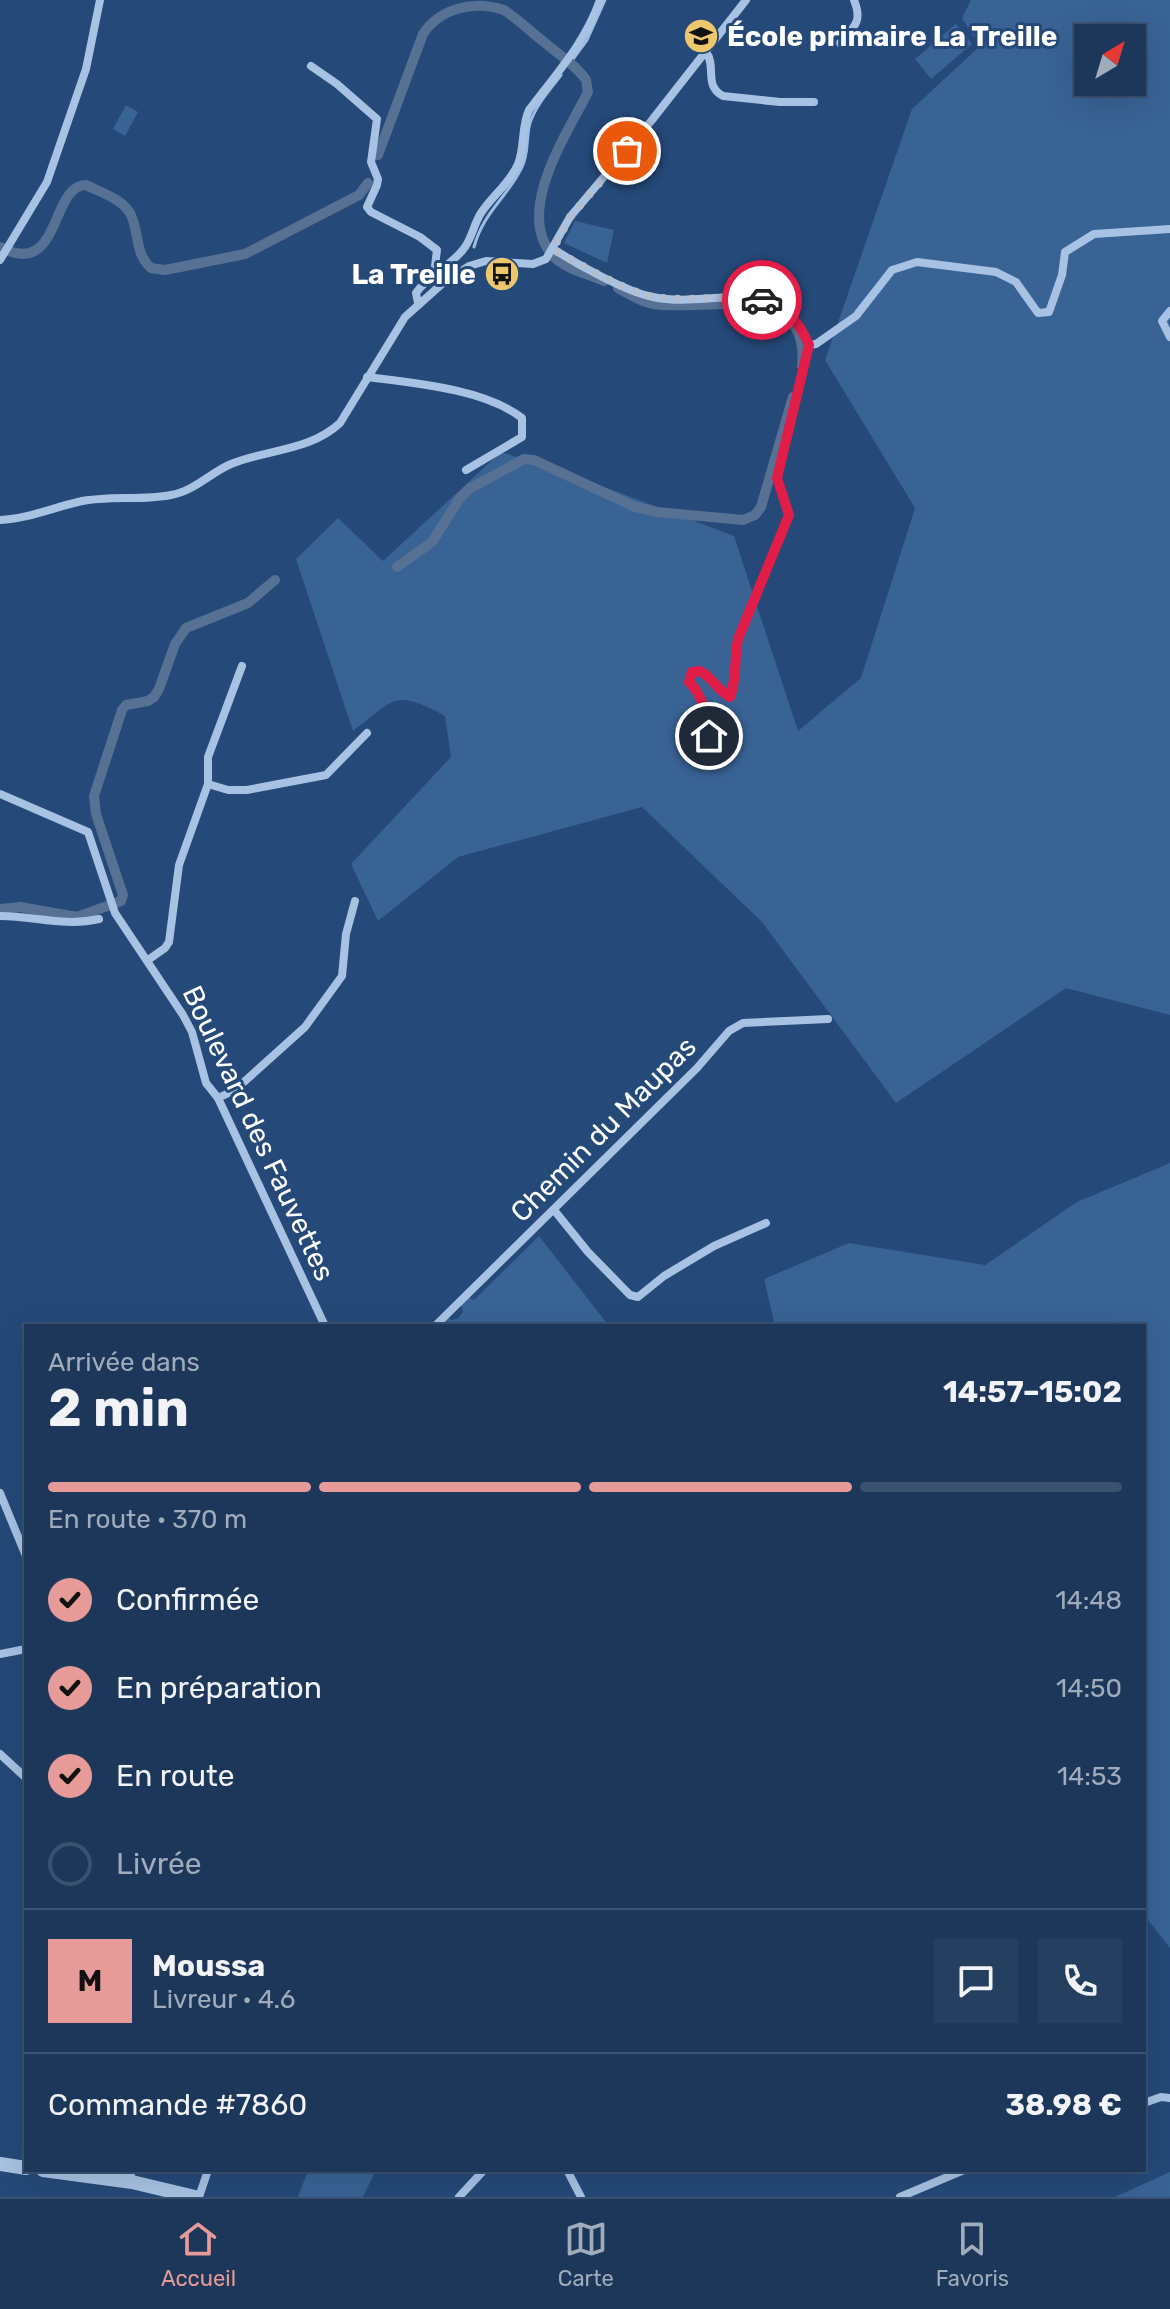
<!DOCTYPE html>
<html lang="fr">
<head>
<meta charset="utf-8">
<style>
  body { margin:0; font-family:Rubik,sans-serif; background:#253f60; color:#f1f3f6; height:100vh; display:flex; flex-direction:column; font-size:30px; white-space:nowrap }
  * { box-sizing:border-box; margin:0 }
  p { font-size:26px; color:#a0acbb }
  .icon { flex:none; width:44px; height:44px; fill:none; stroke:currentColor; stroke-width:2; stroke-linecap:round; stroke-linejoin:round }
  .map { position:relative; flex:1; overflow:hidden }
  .panel { position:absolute; left:24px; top:1324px; width:1122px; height:848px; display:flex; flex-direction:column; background:#1c375a; border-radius:0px; box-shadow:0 8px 32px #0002,0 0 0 2px #3a5170 }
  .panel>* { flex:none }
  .needle { width:52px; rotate:38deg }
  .buttons { position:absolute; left:1074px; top:24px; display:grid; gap:16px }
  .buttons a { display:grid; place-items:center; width:72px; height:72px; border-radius:0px; background:#1c375a; box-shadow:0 8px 32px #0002,0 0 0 2px #3a5170; font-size:40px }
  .pin { position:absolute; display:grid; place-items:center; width:68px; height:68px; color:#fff; margin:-34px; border:4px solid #fff; border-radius:50%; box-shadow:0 2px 8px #0007 }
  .courier { position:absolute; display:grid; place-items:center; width:80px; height:80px; margin:-40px; border:6px solid #e11d48; border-radius:50%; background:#fff; color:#222; box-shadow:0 2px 10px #0007 }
  .headline em { font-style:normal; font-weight:700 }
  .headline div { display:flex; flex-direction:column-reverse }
  .headline { display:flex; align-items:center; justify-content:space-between; height:136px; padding:0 24px }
  h1 { font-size:52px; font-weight:700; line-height:60px }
  .bar { display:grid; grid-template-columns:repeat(4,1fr); gap:12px 8px; align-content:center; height:96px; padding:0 24px }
  .bar i { height:10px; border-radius:6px; background:#3a5170 }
  .bar .selected { background:#e69b98 }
  .bar p { grid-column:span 4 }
  .line { display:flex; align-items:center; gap:20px; padding:0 24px; border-top:2px solid #3a5170 }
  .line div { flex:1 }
  .round { display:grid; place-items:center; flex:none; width:84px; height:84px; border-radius:0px; background:#253f60 }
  ol { padding:0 24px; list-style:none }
  li { display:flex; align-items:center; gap:24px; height:88px }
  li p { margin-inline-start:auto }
  li .icon { padding:8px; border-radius:50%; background:#e69b98; color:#111; stroke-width:4 }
  li:last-child { color:#a0acbb }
  li i { width:44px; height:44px; border:4px solid #3a5170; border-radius:50% }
  .menu { display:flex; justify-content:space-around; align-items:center; height:112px; border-top:2px solid #3a5170; background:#1c375a; font-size:22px; color:#a0acbb }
  .menu a { display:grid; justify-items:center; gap:4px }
  .menu .selected { color:#e69b98 }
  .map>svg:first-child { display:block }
  .green { fill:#396395; fill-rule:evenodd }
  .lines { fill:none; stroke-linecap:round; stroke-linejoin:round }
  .stream { stroke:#9cbde4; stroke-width:3 }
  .canal { stroke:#577194; stroke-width:10 }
  .minor { stroke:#a7c2e3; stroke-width:8 }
  .tertiary { stroke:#a7c2e3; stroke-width:14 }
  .done { stroke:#b3bfd0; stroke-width:8; stroke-dasharray:0 14.4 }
  .route { stroke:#e11d48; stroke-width:10 }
  .labels { text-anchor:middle; stroke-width:6; stroke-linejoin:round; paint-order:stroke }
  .poi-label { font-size:28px; font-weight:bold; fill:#fff; stroke:#254978; text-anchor:start }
  .street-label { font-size:28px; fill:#fff; stroke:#254978 }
</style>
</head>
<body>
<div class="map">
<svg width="1170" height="2197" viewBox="0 0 1170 2197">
  <rect width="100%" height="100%" fill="#254978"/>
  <g class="green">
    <path d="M971,0H1170V1015L1066,988L896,1103L762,922L642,807L458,857L378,921L351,864L451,757L445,716C393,689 397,698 353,731L296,559L338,518L383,561L501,452L586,480L734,536L798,731L861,678L915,508L825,360L912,109L980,46L962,18ZM1088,38H1132V82H1088Z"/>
    <polygon points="956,24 972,44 931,79 915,59"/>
    <polygon points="126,105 138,112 125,136 113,129"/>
    <polygon points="575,221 614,230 607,263 564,243"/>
    <polygon points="1170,1163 1170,1948 1144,1915 1144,1326 775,1326 764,1279 849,1243 985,1265 1077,1202"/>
    <polygon points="539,1236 609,1326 441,1326 447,1318 452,1320 458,1318 463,1312 461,1305 469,1297 474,1300"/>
    <polygon points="308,2170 376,2170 363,2197 298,2197"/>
    <polygon points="1170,2172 1170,2197 1115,2197"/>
  </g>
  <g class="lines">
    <g class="stream">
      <polyline points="573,59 587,40 605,0"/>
      <path d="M474,247C484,211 507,198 522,167C529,153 526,137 530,123C536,105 550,90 561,75"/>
    </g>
    <g class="canal">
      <path d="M378,155L423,34C440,8 474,0 504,10C518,19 531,32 544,42C558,54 576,65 586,80L588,92C567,134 513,213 554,257C566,269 588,274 604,281"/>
      <path d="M0,247C61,280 50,185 86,185C100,192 122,199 130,213C140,232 134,253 151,268L165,270L245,254L359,195L368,183"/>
      <path d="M618,288C629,294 641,302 653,304C704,312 811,278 802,366"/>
      <polyline points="397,567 432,542 460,498 469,489 524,459 534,460 635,507 657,512 743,520 755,515 761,507 793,397"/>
      <polyline points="0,909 20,907 77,917 121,901 123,895 96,814 94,796 122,710 126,705 148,701 154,697 159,689 175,644 186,628 248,603 275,580"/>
    </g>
    <g class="minor">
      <path d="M840,43C854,27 863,22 854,0"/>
      <path d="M706,52C717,66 703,85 723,96L780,102H814"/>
      <polyline points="311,66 337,84 377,119 371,162 378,179 377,185 367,207 371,212 420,237 437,250 434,274"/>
      <path d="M553,249C577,264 626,292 653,297C714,310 775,268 809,345L777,478L789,515L738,639C734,658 737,680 730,697C717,690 712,677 700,671L692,672L689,682C704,696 705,716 709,736"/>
      <polyline points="0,260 47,182 86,69 100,0"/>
      <path d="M418,303L416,293C429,274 452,266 465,247C472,237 474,224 481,213C492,196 510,183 518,164C525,147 521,127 529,110C556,74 585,43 600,0"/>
      <polyline points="1170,311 1162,321 1170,337"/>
      <polyline points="809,345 816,344 856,316 892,270 917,262 996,272 1016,282 1038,313 1049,312 1062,275 1065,252 1094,234 1170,229"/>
      <path d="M367,377C414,383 485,389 522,418V437L466,470"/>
      <path d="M0,520C27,519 52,508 78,502C108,495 141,501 171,495C194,491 210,473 231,464C268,449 310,451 340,423L405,317L443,283L469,266L486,261L533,264L546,259L570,217L652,120L746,0"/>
      <polyline points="208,784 228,790 247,790 326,775 367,733"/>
      <polyline points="0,794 88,832 115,913 183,1015 192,1032 206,1083 218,1098 325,1326"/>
      <path d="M0,916C35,916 64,927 99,919"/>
      <polyline points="148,960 165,948 169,942 179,865 208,784 208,757 242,666"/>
      <polyline points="218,1098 235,1090 305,1027 342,976 346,934 355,901"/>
      <polyline points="554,1210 588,1252 630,1295 638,1297 664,1276 714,1246 766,1223"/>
      <polyline points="435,1326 697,1068 729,1031 743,1023 828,1019"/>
      <polyline points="0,1493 26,1556"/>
      <polyline points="0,1654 26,1649"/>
      <polyline points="0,1754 26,1778"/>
      <polyline points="1144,2103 1161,2097 1170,2098"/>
      <polyline points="130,2170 132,2182"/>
      <polyline points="567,2170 581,2197"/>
      <polyline points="199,2197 208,2170"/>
      <polyline points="459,2197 484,2170"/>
      <polyline points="900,2197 964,2170"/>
    </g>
    <g class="tertiary">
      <polyline points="0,2164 26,2168"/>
      <polyline points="43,2170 132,2182 195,2197"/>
    </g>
  </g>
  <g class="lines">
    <path class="done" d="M627,151L570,217L553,249C576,263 631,294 655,297C691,302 727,294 762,300"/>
    <path class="route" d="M709,736C705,716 704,696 689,682L692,672L700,671C712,677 717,690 730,697C737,680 734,658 738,639L789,515L777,478L809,345C799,322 787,307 762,300"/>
  </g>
  <defs>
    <g id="school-disc" transform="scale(1.8)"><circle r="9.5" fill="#ecc76c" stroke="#254978"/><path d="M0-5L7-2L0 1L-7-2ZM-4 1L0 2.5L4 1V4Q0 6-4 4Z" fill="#111"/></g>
    <g id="bus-disc" transform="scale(1.8)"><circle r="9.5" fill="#ecc76c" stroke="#254978"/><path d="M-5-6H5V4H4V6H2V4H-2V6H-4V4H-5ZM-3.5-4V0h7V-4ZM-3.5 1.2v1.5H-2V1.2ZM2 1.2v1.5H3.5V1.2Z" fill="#111"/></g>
  </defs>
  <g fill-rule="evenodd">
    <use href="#school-disc" x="701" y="36"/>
    <use href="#bus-disc" x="502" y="274"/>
  </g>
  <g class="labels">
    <g class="poi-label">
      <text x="727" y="46">École primaire La Treille</text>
      <text x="476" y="284" text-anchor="end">La Treille</text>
    </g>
    <g class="street-label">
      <text transform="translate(603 1129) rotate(-45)" y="10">Chemin du Maupas</text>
      <text transform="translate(259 1133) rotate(65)" y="10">Boulevard des Fauvettes</text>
    </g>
  </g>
</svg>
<div class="buttons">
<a><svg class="needle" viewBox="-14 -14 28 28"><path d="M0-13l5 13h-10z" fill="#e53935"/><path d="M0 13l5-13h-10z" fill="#a0acbb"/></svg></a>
</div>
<div class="pin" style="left:627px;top:151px;background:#ea580c"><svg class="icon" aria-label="bag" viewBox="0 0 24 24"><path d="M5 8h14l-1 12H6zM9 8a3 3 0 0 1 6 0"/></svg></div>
<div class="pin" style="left:709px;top:736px;background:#1f2937"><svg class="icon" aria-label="home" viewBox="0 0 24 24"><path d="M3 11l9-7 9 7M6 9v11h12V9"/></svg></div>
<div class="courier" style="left:762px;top:300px"><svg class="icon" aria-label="car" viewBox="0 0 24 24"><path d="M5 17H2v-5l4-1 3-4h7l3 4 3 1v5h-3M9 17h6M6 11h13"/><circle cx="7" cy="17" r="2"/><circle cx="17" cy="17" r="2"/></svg></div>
<section class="panel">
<div class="headline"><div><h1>2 min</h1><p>Arrivée dans</p></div><em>14:57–15:02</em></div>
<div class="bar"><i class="selected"></i><i class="selected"></i><i class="selected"></i><i></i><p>En route · 370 m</p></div>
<ol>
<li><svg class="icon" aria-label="check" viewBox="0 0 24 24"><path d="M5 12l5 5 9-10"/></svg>Confirmée<p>14:48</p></li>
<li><svg class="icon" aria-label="check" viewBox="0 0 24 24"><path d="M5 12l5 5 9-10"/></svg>En préparation<p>14:50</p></li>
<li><svg class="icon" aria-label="check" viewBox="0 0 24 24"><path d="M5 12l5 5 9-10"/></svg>En route<p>14:53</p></li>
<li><i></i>Livrée</li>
</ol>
<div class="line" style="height:144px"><b class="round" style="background:#e69b98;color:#111">M</b><div><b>Moussa</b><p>Livreur · 4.6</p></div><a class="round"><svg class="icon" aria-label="chat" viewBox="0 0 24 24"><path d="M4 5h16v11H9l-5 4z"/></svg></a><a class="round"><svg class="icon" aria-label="phone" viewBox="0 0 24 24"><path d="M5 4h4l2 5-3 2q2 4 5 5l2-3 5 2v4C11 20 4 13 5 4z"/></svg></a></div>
<div class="line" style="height:104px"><div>Commande #7860</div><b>38.98 €</b></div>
</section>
</div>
<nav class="menu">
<a class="selected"><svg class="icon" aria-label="home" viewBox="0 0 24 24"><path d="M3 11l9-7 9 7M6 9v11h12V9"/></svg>Accueil</a>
<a><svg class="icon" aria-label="map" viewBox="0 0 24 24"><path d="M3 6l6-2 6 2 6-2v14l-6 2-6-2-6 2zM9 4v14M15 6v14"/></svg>Carte</a>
<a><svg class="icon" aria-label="saved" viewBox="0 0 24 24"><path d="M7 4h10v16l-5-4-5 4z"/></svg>Favoris</a>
</nav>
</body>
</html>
